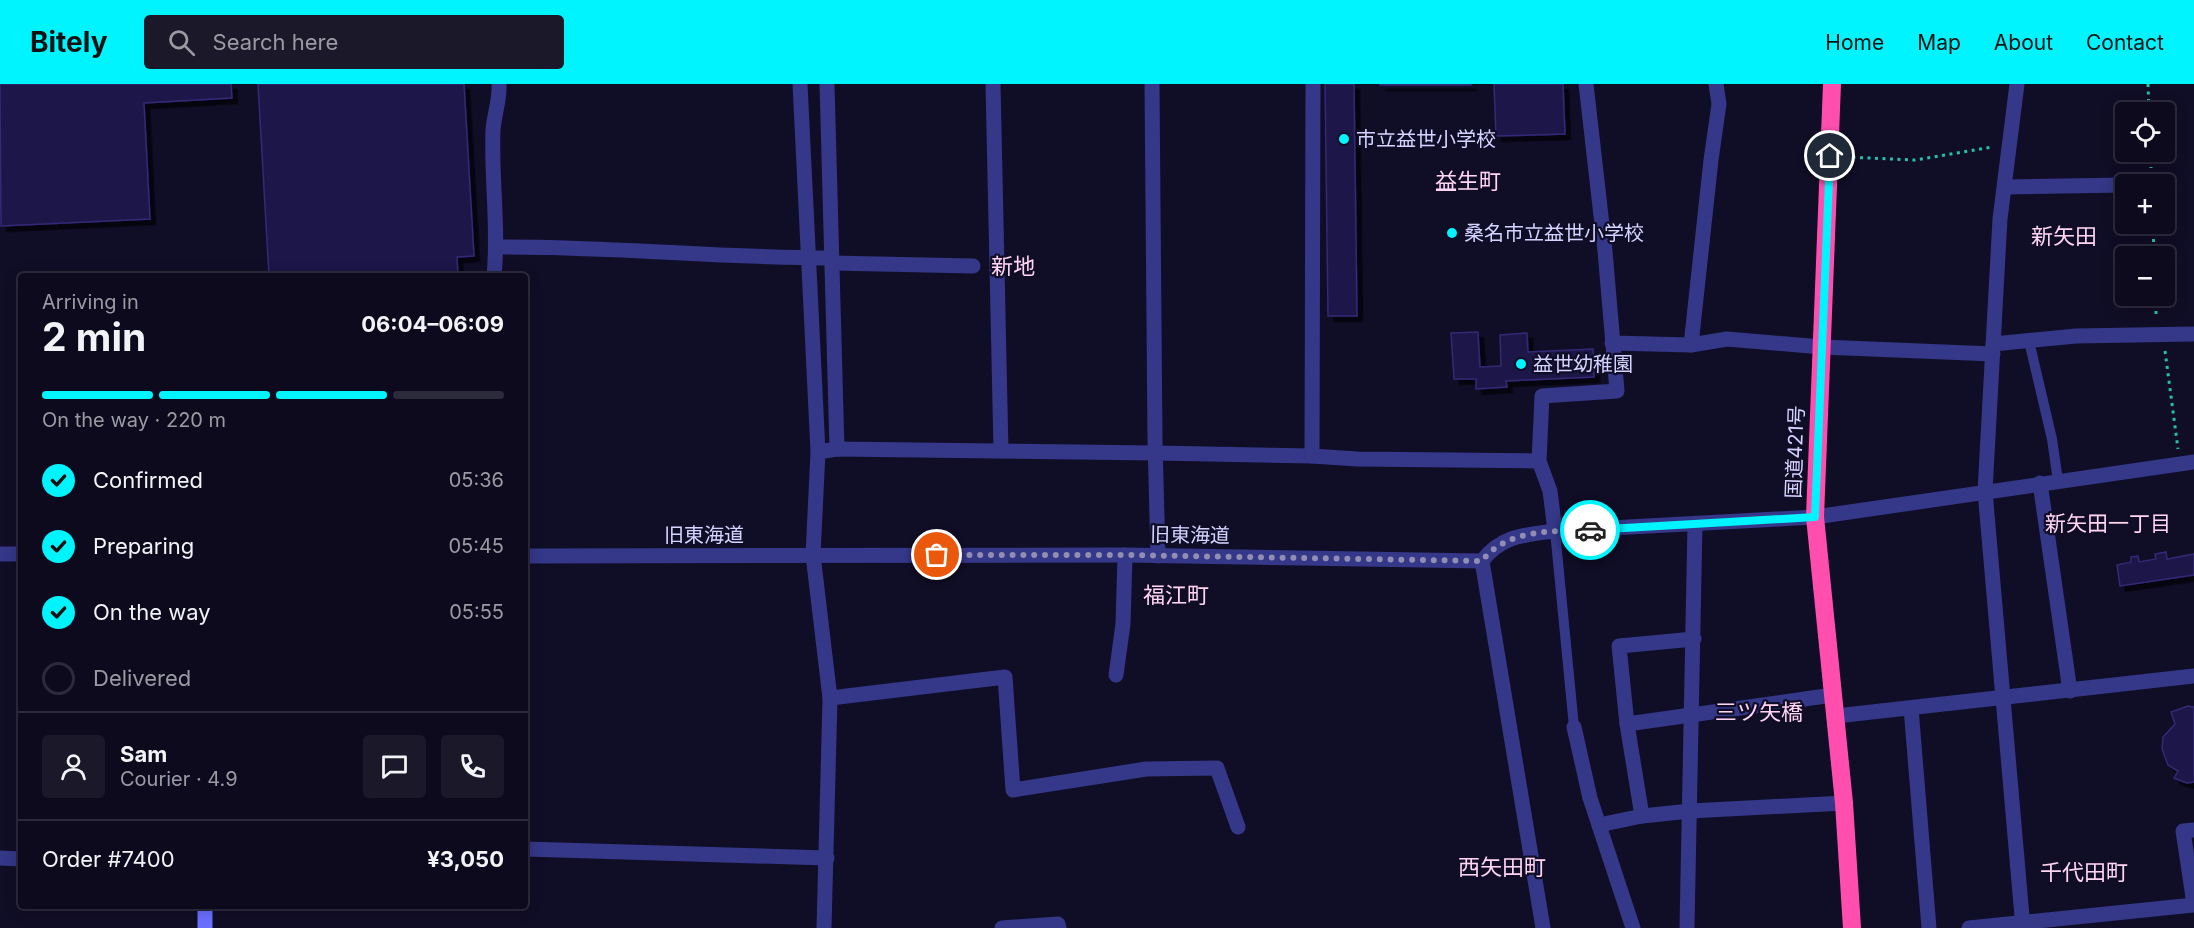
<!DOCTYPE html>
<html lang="en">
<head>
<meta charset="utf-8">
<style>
  body { margin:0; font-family:Inter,"Noto Sans JP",sans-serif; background:#1a1829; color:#f1f3f6; height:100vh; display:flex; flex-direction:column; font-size:22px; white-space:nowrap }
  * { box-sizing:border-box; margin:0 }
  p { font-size:20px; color:#9a9aa3 }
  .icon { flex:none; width:33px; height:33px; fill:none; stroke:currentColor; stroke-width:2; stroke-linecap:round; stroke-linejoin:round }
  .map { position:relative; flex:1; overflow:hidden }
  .side { position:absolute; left:18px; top:189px; width:510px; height:636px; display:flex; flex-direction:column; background:#0c0a1c; border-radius:6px; box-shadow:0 3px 15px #0003,0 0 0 2px #2c2b3b }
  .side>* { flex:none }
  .tools { position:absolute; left:2115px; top:18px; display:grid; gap:12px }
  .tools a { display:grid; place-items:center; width:60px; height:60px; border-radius:6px; background:#0c0a1c; box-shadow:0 3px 15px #0003,0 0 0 2px #2c2b3b; font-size:30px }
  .pin { position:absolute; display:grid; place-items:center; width:51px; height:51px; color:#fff; margin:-26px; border:3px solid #fff; border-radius:50%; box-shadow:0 2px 6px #0007 }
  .courier { position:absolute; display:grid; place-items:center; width:60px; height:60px; margin:-30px; border:4px solid #00f4fe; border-radius:50%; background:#fff; color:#222; box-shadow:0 2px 8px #0007 }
  .head em { font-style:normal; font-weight:700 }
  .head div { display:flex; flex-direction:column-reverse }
  .head { display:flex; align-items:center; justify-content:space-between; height:102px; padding:0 24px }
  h1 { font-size:39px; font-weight:700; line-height:45px }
  .bar { display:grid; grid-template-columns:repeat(4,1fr); gap:9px 6px; align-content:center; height:72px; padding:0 24px }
  .bar i { height:8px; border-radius:4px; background:#2c2b3b }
  .bar .on { background:#00f4fe }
  .bar p { grid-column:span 4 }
  .line { display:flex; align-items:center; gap:15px; padding:0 24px; border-top:2px solid #2c2b3b }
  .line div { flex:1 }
  .round { display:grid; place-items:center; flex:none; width:63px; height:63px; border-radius:6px; background:#1a1829 }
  ol { padding:0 24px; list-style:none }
  li { display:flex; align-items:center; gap:18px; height:66px }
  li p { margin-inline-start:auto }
  li .icon { padding:6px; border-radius:50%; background:#00f4fe; color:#111; stroke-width:4 }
  li:last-child { color:#9a9aa3 }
  li i { width:33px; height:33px; border:3px solid #2c2b3b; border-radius:50% }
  header { display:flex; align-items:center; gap:36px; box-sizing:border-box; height:84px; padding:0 30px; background:#00f4fe; color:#111 }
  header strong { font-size:28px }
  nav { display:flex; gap:33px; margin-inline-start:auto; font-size:21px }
  .search { width:420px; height:54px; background:#1a1829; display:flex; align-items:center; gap:15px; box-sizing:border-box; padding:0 21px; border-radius:6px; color:#9a9aa3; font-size:22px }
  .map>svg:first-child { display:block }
  .building { fill:#1f1849; stroke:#332976; stroke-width:1.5; filter:url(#shadow) }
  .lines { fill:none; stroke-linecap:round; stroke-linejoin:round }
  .path { stroke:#27bfac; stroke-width:3; stroke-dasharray:3 4.5; stroke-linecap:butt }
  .lane { stroke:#353788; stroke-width:10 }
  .street { stroke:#353788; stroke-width:15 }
  .secondary { stroke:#6a6fff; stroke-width:15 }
  .highway { stroke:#ff4ead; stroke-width:18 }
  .done { stroke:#908eb3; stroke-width:6; stroke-dasharray:0 10.8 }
  .route { stroke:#00f4fe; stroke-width:8 }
  .poi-dot { fill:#00f4fe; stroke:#100d26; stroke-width:2 }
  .labels { text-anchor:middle; stroke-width:4.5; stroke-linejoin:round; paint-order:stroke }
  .poi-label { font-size:20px; fill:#d5d3ff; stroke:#100d26; text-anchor:start }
  .street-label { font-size:20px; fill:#d5d3ff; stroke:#100d26 }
  .neighbourhood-label { font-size:21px; fill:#ffd5f2; stroke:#100d26 }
  .quarter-label { font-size:22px; fill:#ffd5f2; stroke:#100d26 }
</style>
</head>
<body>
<header>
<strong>Bitely</strong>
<div class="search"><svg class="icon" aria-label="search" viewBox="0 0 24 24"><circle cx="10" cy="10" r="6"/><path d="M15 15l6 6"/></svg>Search here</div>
<nav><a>Home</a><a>Map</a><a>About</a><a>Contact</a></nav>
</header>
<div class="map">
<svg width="2194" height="844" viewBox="0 0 2194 844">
  <defs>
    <filter id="shadow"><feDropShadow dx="5.5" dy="5.5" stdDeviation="0" flood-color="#0009"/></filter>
  </defs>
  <rect width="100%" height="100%" fill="#100d26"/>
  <g class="building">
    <polygon points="0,0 231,0 232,14 144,19 150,135 1,142"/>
    <polygon points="258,0 464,0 474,172 457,173 458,192 269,192"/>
    <polygon points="1325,0 1354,0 1357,232 1328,232"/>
    <polygon points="1380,0 1470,0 1471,1 1380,1"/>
    <polygon points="1494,0 1563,0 1565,50 1496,52"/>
    <polygon points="1478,248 1480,283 1501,282 1500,251 1527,249 1528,268 1593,265 1594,293 1506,297 1507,303 1476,305 1476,295 1454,295 1451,249"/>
    <polygon points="2166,468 2167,475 2194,470 2194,491 2120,502 2117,481 2131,478 2131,473 2138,472 2139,478 2156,475 2155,470"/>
    <polygon points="2188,622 2194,623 2194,698 2187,699 2174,694 2178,687 2168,681 2162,665 2163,653 2175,640 2171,628"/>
  </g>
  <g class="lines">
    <g class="path">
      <polyline points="2148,0 2149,28"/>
      <polyline points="2151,68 2151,84"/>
      <polyline points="1845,73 1915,76 1993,63"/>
      <polyline points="2153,140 2154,172"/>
      <polyline points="2156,212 2156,234"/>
      <polyline points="2165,267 2178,365"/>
    </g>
    <g class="lane">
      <polyline points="2029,257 2052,355 2058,397"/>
      <polyline points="1555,447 1574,643"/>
    </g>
    <g class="street">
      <polyline points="800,0 818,368 813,471 830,614 824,844"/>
      <polyline points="827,0 837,365"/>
      <polyline points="993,0 1001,367"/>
      <polyline points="1152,0 1155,357 1158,472"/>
      <polyline points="2017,0 2000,135 1985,407 2023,844"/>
      <polyline points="2149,100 2152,100"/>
      <polyline points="2005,103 2126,101"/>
      <path d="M497,163C609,162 720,174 832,174"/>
      <polyline points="832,179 973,182"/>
      <path d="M494,192C499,143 491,95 493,46C494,31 500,16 499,0"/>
      <polyline points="1612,259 1691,261 1727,255 1822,263 1993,270"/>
      <polyline points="1993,260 2076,252 2194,250"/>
      <polyline points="1691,261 1711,76 1719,20 1716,0"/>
      <polyline points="818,368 837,365 1156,369 1312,372 1357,375 1539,377 1550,407 1555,447"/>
      <polyline points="1312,372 1313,0"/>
      <polyline points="1539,377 1542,312 1617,307 1605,167 1586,0"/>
      <polyline points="2040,399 2070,607"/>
      <polyline points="0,470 21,470"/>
      <polyline points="525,472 1125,471 1482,477"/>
      <path d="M1482,477C1502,451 1525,451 1555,447L1815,433L2194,378"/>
      <polyline points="1482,477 1543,844"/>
      <polyline points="1694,555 1619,562 1627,640 1642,732 1690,727 1844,719"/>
      <polyline points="1116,591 1123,540 1125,471"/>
      <polyline points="830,614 1005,593 1013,706 1146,685 1217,684 1238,743"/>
      <polyline points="1911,624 1929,844"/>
      <polyline points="1836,632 2194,592"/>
      <polyline points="1627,640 1833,611"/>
      <polyline points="1574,643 1590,714 1633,844"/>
      <polyline points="1599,741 1642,732"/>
      <polyline points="2194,746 2183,747 2194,820"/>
      <polyline points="525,765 827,774"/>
      <polyline points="0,774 21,775"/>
      <polyline points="1002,844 1058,840 1059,844"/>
      <polyline points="1687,844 1695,440"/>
      <polyline points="1969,844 2194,821"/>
    </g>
    <polyline class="secondary" points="205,822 205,844"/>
    <polyline class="highway" points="1832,0 1815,433 1844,719 1852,844"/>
  </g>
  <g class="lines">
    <path class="done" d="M937,471H1125L1482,477C1508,444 1551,448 1590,446"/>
    <polyline class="route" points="1590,446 1815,433 1830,72"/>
  </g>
  <g class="poi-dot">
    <circle cx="1344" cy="55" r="6"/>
    <circle cx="1452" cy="149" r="6"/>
    <circle cx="1521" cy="280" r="6"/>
  </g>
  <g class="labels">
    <g class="poi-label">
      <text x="1356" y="62">市立益世小学校</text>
      <text x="1464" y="156">桑名市立益世小学校</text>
      <text x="1533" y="287">益世幼稚園</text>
    </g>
    <g class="street-label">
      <text transform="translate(1795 368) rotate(-88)" y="7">国道421号</text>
      <text x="704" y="458">旧東海道</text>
      <text transform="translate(1190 451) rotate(1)" y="7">旧東海道</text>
    </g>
    <g class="neighbourhood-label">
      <text x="2108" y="447">新矢田一丁目</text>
    </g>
    <g class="quarter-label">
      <text x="1468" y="105">益生町</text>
      <text x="2064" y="160">新矢田</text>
      <text x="1013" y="190">新地</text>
      <text x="1176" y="519">福江町</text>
      <text x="1759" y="636">三ツ矢橋</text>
      <text x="1502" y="791">西矢田町</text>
      <text x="2084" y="796">千代田町</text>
    </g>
  </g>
</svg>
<div class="tools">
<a><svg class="icon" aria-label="locate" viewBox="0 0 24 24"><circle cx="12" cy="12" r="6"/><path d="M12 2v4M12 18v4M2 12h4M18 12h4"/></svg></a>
<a>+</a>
<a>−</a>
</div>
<div class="pin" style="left:937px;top:471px;background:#ea580c"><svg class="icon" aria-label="bag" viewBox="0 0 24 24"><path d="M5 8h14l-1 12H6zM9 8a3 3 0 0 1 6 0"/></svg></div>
<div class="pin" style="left:1830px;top:72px;background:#1f2937"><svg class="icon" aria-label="home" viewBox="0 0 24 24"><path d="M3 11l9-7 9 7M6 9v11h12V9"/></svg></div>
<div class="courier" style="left:1590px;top:446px"><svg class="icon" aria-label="car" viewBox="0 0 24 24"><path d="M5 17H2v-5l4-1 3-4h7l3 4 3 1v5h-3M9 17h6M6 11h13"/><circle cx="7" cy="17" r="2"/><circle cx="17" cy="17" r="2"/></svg></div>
<section class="side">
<div class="head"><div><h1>2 min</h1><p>Arriving in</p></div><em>06:04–06:09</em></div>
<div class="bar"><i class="on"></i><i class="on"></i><i class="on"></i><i></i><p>On the way · 220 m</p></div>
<ol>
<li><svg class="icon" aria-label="check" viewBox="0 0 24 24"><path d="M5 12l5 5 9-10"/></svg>Confirmed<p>05:36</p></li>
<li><svg class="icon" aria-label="check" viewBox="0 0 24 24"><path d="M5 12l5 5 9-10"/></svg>Preparing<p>05:45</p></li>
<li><svg class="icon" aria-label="check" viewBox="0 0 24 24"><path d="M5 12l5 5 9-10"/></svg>On the way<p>05:55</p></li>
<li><i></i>Delivered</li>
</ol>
<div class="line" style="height:108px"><a class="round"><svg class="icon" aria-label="person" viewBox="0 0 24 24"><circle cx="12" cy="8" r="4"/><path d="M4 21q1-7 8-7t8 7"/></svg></a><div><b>Sam</b><p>Courier · 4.9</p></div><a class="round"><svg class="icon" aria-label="chat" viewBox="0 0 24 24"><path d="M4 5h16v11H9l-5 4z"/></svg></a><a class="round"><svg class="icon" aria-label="phone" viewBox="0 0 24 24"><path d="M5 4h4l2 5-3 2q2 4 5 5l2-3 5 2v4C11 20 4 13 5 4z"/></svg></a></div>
<div class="line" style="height:78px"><div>Order #7400</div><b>¥3,050</b></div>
</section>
</div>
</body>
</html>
